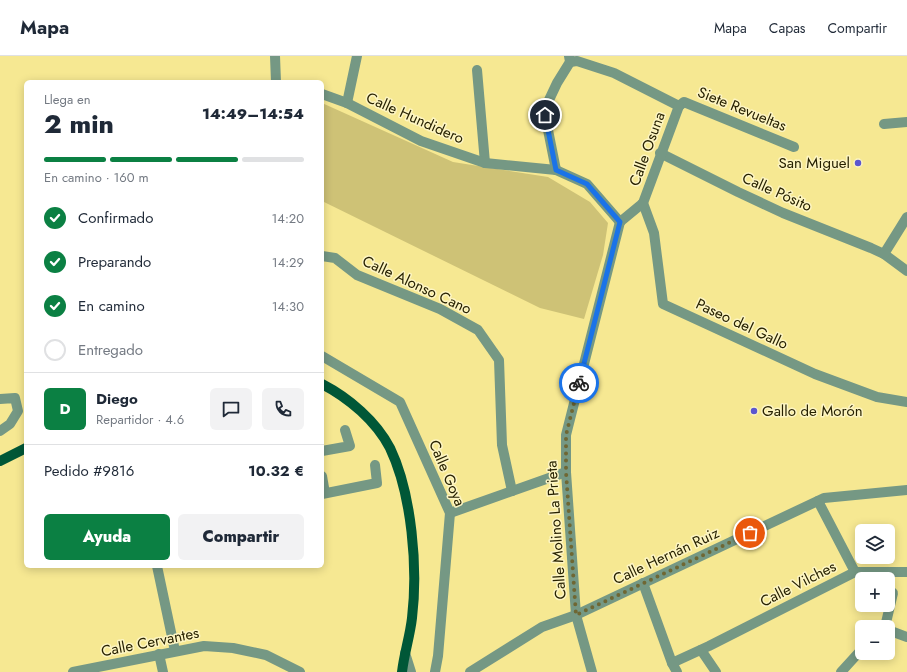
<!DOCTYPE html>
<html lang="es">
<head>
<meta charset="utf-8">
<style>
  body { margin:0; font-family:Jost,sans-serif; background:#f2f2f3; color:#1f2937; height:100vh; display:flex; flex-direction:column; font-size:15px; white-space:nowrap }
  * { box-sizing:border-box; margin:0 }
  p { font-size:13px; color:#747a83 }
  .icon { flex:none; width:22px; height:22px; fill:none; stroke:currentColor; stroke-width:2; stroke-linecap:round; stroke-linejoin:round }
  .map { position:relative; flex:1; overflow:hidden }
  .side { position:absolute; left:24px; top:24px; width:300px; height:488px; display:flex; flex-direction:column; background:#fff; border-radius:6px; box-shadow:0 2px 10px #0003 }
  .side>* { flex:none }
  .fabs { position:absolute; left:855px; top:468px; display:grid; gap:8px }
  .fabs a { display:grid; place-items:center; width:40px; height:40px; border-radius:6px; background:#fff; box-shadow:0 2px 10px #0003; font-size:20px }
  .pin { position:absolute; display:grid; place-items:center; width:34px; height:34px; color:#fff; margin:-17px; border:2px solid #fff; border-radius:50%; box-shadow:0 1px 4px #0007 }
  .courier { position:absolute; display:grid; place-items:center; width:40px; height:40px; margin:-20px; border:3px solid #1a73e8; border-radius:50%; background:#fff; color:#222; box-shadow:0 1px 5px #0007 }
  .headline em { font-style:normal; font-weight:800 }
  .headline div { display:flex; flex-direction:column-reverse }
  .headline { display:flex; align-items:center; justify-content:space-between; height:68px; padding:0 20px }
  h1 { font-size:26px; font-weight:800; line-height:30px }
  .bar { display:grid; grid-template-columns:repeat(4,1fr); gap:6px 4px; align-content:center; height:48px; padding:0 20px }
  .bar i { height:5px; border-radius:3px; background:#e0e1e3 }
  .bar .selected { background:#0b8043 }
  .bar p { grid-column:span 4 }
  .line { display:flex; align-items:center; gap:10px; padding:0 20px; border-top:1px solid #e0e1e3 }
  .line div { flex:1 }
  .round { display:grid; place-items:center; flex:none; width:42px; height:42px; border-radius:6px; background:#f2f2f3 }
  ol { padding:0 20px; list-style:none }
  li { display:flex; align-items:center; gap:12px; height:44px }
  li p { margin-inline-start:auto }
  li .icon { padding:4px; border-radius:50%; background:#0b8043; color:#fff; stroke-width:4 }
  li:last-child { color:#747a83 }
  li i { width:22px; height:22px; border:2px solid #e0e1e3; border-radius:50% }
  .action { display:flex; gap:8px; margin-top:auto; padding:8px 20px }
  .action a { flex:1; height:46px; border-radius:6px; background:#0b8043; color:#fff; font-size:16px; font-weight:800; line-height:46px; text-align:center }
  .action a+a { background:#f2f2f3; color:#1f2937 }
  header { display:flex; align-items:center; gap:24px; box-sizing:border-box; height:56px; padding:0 20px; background:#fff; border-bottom:1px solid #e0e1e3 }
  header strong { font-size:19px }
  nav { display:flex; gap:22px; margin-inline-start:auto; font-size:14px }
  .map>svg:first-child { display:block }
  .green { fill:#cec276 }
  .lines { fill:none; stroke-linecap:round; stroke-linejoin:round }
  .minor { stroke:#759884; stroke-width:10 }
  .major { stroke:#005737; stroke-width:10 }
  .done { stroke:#6f6733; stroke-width:4; stroke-dasharray:0 7.2 }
  .route { stroke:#1a73e8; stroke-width:5 }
  .poi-dot { fill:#5b56ce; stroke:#fdf5c3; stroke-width:1.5 }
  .labels { text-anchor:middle; stroke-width:3; stroke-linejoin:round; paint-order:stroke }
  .street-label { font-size:15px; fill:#272100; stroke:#fdf5c3 }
  .poi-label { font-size:15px; fill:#272100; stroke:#fdf5c3; text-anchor:end }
</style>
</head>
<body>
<header>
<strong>Mapa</strong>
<nav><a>Mapa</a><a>Capas</a><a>Compartir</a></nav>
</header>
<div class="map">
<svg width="907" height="616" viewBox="0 0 907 616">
  <rect width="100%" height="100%" fill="#f6e892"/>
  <polygon class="green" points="322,47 453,106 548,121 590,146 608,167 603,199 584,263 540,252 322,145"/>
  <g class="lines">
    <g class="minor">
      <polyline points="275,0 276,26"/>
      <polyline points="570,6 577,5 614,17 679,50"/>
      <polyline points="477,14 485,107"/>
      <polyline points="322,38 347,47 421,85 485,107 556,114 587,128 620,166"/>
      <polyline points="347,47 357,0"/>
      <polyline points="679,50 684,46 794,91"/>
      <polyline points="884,68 907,66"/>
      <polyline points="660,97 738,136 783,157 871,192 884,198 907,215"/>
      <polyline points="556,114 545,59 549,44 557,27 570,6 569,0"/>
      <polyline points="643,147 654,177 663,248 815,318 877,341 907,346"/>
      <polyline points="643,147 679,50"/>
      <polyline points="620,166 643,147"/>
      <polyline points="884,198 907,161"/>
      <polyline points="322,200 335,202 357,219 440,253 478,274 499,304 502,389 512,435"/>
      <polyline points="322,300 400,346 450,457 438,600 435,616"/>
      <polyline points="0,343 15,342 18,355 10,368 0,375"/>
      <polyline points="322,395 350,390 345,374"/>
      <polyline points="322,420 325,437"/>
      <polyline points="322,438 377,427 375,409"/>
      <polyline points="818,445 855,516"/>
      <polyline points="450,457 566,416"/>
      <polyline points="157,510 175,595"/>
      <polyline points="643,527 672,607"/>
      <polyline points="885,571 893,537 888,533"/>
      <polyline points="888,574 907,581"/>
      <polyline points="701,594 716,616"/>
      <polyline points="405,597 411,616"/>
      <polyline points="159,598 163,616"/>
      <polyline points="73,616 204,590 233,592 266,599 300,616"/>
      <polyline points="470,616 542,571 576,559 824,442 907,434"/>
      <polyline points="592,616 576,559 566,416 566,379 620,166"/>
      <polyline points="677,616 672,607 709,590 855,516 907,516"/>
      <polyline points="841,616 862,593"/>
    </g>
    <g class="major">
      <path d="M322,328C349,342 376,365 390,392C412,438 418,512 412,562C410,580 404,598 402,616"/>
      <polyline points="0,405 26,392"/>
    </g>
  </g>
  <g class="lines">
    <polyline class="done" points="579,327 566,379 566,416 576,559 750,477"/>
    <polyline class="route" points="545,59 556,114 587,128 620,166 579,327"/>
  </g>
  <g class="poi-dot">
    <circle cx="858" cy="107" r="4"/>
    <circle cx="754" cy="355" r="4"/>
  </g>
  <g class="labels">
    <g class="street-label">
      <text transform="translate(742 53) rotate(22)" y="5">Siete Revueltas</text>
      <text transform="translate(415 62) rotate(24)" y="5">Calle Hundidero</text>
      <text transform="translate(647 93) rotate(-70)" y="5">Calle Osuna</text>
      <text transform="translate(777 136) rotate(24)" y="5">Calle Pósito</text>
      <text transform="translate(417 229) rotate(25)" y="5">Calle Alonso Cano</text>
      <text transform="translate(742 268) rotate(25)" y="5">Paseo del Gallo</text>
      <text transform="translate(447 417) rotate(67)" y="5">Calle Goya</text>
      <text transform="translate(556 474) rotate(-94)" y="5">Calle Molino La Prieta</text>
      <text transform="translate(666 500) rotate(-25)" y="5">Calle Hernán Ruiz</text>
      <text transform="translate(798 528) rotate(-27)" y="5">Calle Vilches</text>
      <text transform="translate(150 586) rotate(-11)" y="5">Calle Cervantes</text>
    </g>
    <g class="poi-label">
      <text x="850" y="112">San Miguel</text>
      <text x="762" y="360" text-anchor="start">Gallo de Morón</text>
    </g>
  </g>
</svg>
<div class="fabs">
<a><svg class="icon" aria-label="layers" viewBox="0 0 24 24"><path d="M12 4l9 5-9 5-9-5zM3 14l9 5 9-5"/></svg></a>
<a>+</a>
<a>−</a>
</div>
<div class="pin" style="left:750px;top:477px;background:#ea580c"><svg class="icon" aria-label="bag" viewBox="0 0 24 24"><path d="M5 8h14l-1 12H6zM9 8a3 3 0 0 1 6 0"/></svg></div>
<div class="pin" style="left:545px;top:59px;background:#1f2937"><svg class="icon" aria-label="home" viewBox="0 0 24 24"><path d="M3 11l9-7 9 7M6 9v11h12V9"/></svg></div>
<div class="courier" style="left:579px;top:327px"><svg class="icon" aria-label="bike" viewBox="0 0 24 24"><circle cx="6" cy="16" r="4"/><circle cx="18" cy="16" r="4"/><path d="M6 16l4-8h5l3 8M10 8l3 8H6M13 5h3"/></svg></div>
<section class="side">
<div class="headline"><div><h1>2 min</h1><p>Llega en</p></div><em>14:49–14:54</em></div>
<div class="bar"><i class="selected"></i><i class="selected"></i><i class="selected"></i><i></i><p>En camino · 160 m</p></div>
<ol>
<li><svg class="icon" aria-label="check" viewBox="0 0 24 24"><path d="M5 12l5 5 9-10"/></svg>Confirmado<p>14:20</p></li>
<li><svg class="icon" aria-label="check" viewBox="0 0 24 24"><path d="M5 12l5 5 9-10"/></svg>Preparando<p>14:29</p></li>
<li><svg class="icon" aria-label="check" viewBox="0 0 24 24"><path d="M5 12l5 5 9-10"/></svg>En camino<p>14:30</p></li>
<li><i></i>Entregado</li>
</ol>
<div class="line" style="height:72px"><b class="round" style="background:#0b8043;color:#fff">D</b><div><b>Diego</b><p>Repartidor · 4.6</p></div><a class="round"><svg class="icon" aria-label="chat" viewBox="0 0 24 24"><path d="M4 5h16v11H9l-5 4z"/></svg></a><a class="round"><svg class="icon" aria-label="phone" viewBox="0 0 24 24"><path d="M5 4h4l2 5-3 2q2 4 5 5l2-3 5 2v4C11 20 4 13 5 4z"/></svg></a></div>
<div class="line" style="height:52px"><div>Pedido #9816</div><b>10.32 €</b></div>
<div class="action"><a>Ayuda</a><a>Compartir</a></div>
</section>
</div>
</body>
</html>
